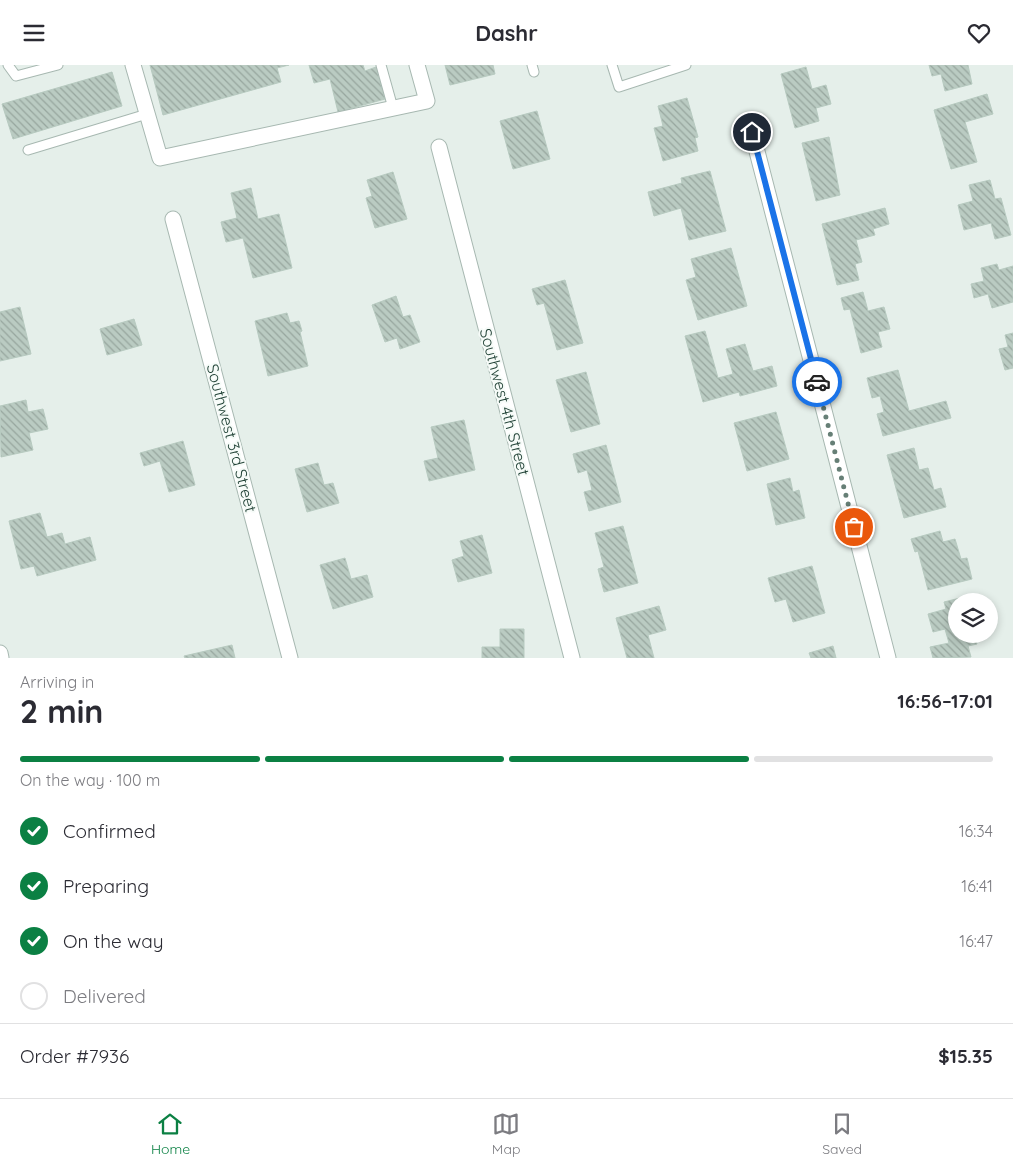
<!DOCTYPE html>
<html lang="en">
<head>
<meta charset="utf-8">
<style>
  body { margin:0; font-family:Quicksand,sans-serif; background:#f7f7f7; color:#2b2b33; height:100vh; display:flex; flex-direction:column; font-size:19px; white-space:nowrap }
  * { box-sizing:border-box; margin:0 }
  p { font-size:16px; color:#7c7c81 }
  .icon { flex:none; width:28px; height:28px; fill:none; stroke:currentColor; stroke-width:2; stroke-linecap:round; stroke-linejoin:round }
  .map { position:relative; height:593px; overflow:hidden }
  .panel { display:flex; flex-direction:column; background:#fff; flex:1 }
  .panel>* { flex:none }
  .fabs { position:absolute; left:948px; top:528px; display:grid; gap:10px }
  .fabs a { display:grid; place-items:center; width:50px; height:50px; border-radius:50%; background:#fff; box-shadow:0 2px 8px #0003; font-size:25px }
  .pin { position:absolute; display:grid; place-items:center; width:42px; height:42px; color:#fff; margin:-21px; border:2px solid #fff; border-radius:50%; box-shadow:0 1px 5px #0007 }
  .courier { position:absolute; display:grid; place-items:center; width:50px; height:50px; margin:-25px; border:4px solid #1a73e8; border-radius:50%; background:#fff; color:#222; box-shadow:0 1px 6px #0007 }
  .summary em { font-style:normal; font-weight:700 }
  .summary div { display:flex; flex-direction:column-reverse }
  .summary { display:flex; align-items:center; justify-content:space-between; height:85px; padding:0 20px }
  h1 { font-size:32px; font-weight:700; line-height:38px }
  .bar { display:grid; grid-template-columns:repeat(4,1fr); gap:8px 5px; align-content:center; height:60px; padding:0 20px }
  .bar i { height:6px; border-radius:4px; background:#e1e1e2 }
  .bar .active { background:#0b8043 }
  .bar p { grid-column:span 4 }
  .line { display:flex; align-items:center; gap:12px; padding:0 20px; border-top:1px solid #e1e1e2 }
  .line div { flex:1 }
  ol { padding:0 20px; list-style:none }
  li { display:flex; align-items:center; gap:15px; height:55px }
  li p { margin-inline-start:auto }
  li .icon { padding:5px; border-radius:50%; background:#0b8043; color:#fff; stroke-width:4 }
  li:last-child { color:#7c7c81 }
  li i { width:28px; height:28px; border:2px solid #e1e1e2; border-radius:50% }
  header { display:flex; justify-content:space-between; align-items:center; height:65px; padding:0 20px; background:#fff; font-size:22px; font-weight:700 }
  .tab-bar { display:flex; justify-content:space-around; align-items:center; height:70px; border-top:1px solid #e1e1e2; background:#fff; font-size:14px; color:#7c7c81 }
  .tab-bar a { display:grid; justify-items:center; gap:2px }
  .tab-bar .active { color:#0b8043 }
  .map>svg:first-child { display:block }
  .building { fill:url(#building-back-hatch); stroke:#b7cac0 }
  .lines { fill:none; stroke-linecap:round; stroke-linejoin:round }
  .lane-casing { stroke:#a7b8b1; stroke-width:11 }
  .street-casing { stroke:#a7b8b1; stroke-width:17 }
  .lane { stroke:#fff; stroke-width:9 }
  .street { stroke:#fff; stroke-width:15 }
  .done { stroke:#667f76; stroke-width:5; stroke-dasharray:0 9 }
  .route { stroke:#1a73e8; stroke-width:6 }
  .labels { text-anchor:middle; stroke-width:4; stroke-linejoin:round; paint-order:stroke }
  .street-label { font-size:16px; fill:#224337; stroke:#f6fbf8 }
</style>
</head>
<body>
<header><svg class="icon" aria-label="menu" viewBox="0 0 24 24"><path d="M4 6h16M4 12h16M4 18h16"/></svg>Dashr<svg class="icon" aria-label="heart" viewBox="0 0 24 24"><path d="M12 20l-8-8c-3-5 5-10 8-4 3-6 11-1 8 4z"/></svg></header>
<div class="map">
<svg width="1013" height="593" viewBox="0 0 1013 593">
  <defs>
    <pattern id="building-back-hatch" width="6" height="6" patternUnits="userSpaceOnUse" patternTransform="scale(1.25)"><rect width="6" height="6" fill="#bacbc2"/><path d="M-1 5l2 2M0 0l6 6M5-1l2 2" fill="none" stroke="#97a69e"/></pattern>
  </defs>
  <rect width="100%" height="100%" fill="#e5efea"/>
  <g class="building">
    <polygon points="150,0 289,0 277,3 281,17 163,50"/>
    <polygon points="309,0 363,0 365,6 376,2 385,34 338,47 330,14 314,18"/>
    <polygon points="445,0 493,0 495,9 450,20"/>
    <polygon points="929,0 968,0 972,19 945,26 941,9 932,11"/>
    <polygon points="806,2 812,24 826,20 831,39 816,43 819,56 795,63 781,9"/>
    <polygon points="112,7 122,41 13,74 2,39"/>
    <polygon points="987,29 993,49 965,57 977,97 951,104 934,45"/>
    <polygon points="687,33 698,72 695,73 698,86 663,96 654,63 663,61 658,41"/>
    <polygon points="537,46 550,94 513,104 500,56"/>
    <polygon points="829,72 840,130 816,136 802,78"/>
    <polygon points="710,106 726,166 689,175 681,143 654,151 648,127 682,118 681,113"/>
    <polygon points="393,107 407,154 375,163 366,133 372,131 367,115"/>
    <polygon points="990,115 995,134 1001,133 1011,170 995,174 991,158 964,165 958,140 973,136 969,120"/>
    <polygon points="251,123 258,154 279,149 292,203 253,213 243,173 226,177 221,157 237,153 231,128"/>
    <polygon points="885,143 889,159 873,164 875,170 856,175 862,197 855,199 859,215 837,220 822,159"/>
    <polygon points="731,183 747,241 698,255 686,215 696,212 691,194"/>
    <polygon points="997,199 999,205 1013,201 1013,237 992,243 988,229 974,233 971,219 984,216 981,203"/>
    <polygon points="565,215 583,278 557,285 544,238 537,240 532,224"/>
    <polygon points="863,227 868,246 884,242 890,264 878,267 882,282 861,288 850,244 844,245 841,233"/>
    <polygon points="396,231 403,252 410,250 420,277 400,284 397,273 385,277 372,240"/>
    <polygon points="20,242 31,289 0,296 0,247"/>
    <polygon points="287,248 290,258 299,256 302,266 300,267 308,301 268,311 255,256"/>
    <polygon points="134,254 142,280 107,290 100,264"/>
    <polygon points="705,266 718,313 733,309 726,284 745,279 753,306 772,301 777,321 740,331 739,327 703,337 685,271"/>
    <polygon points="1013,268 1013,303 1005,305 999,284 1008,282 1005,270"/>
    <polygon points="898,305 909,346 946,336 951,353 883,371 877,349 884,347 880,331 872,333 867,313"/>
    <polygon points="586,307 600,359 571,367 556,315"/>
    <polygon points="26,335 28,347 43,344 48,364 29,368 33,385 1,392 0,341"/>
    <polygon points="776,347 789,394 747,406 734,358"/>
    <polygon points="464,355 475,405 429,416 424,396 438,393 431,362"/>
    <polygon points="183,376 195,420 169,427 160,396 144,401 140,388"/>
    <polygon points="606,380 621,437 589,446 584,427 592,425 587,405 578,408 573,389"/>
    <polygon points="914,383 919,405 928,403 934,425 941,423 946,442 904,453 887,390"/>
    <polygon points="318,398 324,420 333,418 339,438 307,447 295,404"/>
    <polygon points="790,413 793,427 799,425 805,453 776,460 767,419"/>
    <polygon points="40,448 47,472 62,468 65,479 90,472 96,495 37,511 34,501 21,504 9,456"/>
    <polygon points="623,461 638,518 604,527 598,504 604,502 595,468"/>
    <polygon points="940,466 943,477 955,474 961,494 967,493 972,514 928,525 918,486 915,487 911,474"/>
    <polygon points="482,470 492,508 458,517 452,495 464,491 460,476"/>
    <polygon points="345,493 351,514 367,510 373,532 333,544 320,500"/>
    <polygon points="812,501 825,548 793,557 786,534 775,537 768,513"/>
    <polygon points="964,532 965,536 956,536 956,569 974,569 977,579 968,581 971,592 933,593 930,582 949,578 945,564 933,567 928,549 946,544 944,537"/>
    <polygon points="659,541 666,565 648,570 654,593 627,593 616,553"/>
    <polygon points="500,564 524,564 524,593 482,593 482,582 500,582"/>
    <polygon points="232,580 235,593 185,593 184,591"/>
    <polygon points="833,581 836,593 811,593 809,588"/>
  </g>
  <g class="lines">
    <g class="lane-casing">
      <g id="lane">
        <polyline points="8,0 16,11 58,0"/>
        <polyline points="381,0 393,43"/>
        <polyline points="532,0 534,7"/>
        <polyline points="612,0 619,22 686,0"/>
        <polyline points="28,85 147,49"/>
      </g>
    </g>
    <g class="street-casing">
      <g id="street">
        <polyline points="133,0 160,93 427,36 417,0"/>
        <polyline points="752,67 888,593"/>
        <polyline points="439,82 572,593"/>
        <polyline points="173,154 290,593"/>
        <polyline points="0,588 1,593"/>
      </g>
    </g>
    <use href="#lane" class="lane"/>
    <use href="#street" class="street"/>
  </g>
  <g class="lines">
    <polyline class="done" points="817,317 854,462"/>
    <polyline class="route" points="752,67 817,317"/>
  </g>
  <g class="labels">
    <g class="street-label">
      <text transform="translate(505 337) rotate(75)" y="6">Southwest 4th Street</text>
      <text transform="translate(232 373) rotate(75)" y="6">Southwest 3rd Street</text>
    </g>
  </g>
</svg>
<div class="fabs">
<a><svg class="icon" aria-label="layers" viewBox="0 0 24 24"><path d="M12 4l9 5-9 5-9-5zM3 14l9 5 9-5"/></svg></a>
</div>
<div class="pin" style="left:854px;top:462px;background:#ea580c"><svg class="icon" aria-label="bag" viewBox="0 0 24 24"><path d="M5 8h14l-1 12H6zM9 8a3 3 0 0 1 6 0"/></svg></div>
<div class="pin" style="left:752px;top:67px;background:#1f2937"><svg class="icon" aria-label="home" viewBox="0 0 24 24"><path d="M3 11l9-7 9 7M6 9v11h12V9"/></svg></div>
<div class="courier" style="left:817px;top:317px"><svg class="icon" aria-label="car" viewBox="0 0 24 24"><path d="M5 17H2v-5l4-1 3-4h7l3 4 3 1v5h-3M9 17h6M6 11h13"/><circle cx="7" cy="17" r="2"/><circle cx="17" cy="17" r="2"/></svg></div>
</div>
<section class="panel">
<div class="summary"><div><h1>2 min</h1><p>Arriving in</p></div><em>16:56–17:01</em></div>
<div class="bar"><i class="active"></i><i class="active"></i><i class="active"></i><i></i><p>On the way · 100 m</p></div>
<ol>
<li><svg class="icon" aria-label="check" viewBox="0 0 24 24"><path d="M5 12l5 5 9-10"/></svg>Confirmed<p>16:34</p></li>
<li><svg class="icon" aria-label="check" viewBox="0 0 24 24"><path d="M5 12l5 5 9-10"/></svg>Preparing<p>16:41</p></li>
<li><svg class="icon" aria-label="check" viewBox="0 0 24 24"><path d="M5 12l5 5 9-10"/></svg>On the way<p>16:47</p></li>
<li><i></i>Delivered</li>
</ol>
<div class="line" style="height:65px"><div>Order #7936</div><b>$15.35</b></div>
</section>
<nav class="tab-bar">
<a class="active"><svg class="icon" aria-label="home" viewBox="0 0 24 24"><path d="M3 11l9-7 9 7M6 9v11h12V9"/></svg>Home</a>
<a><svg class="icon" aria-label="map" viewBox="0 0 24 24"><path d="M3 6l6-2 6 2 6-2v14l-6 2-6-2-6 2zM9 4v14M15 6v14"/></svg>Map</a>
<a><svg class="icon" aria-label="saved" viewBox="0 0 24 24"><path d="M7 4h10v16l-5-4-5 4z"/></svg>Saved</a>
</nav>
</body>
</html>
